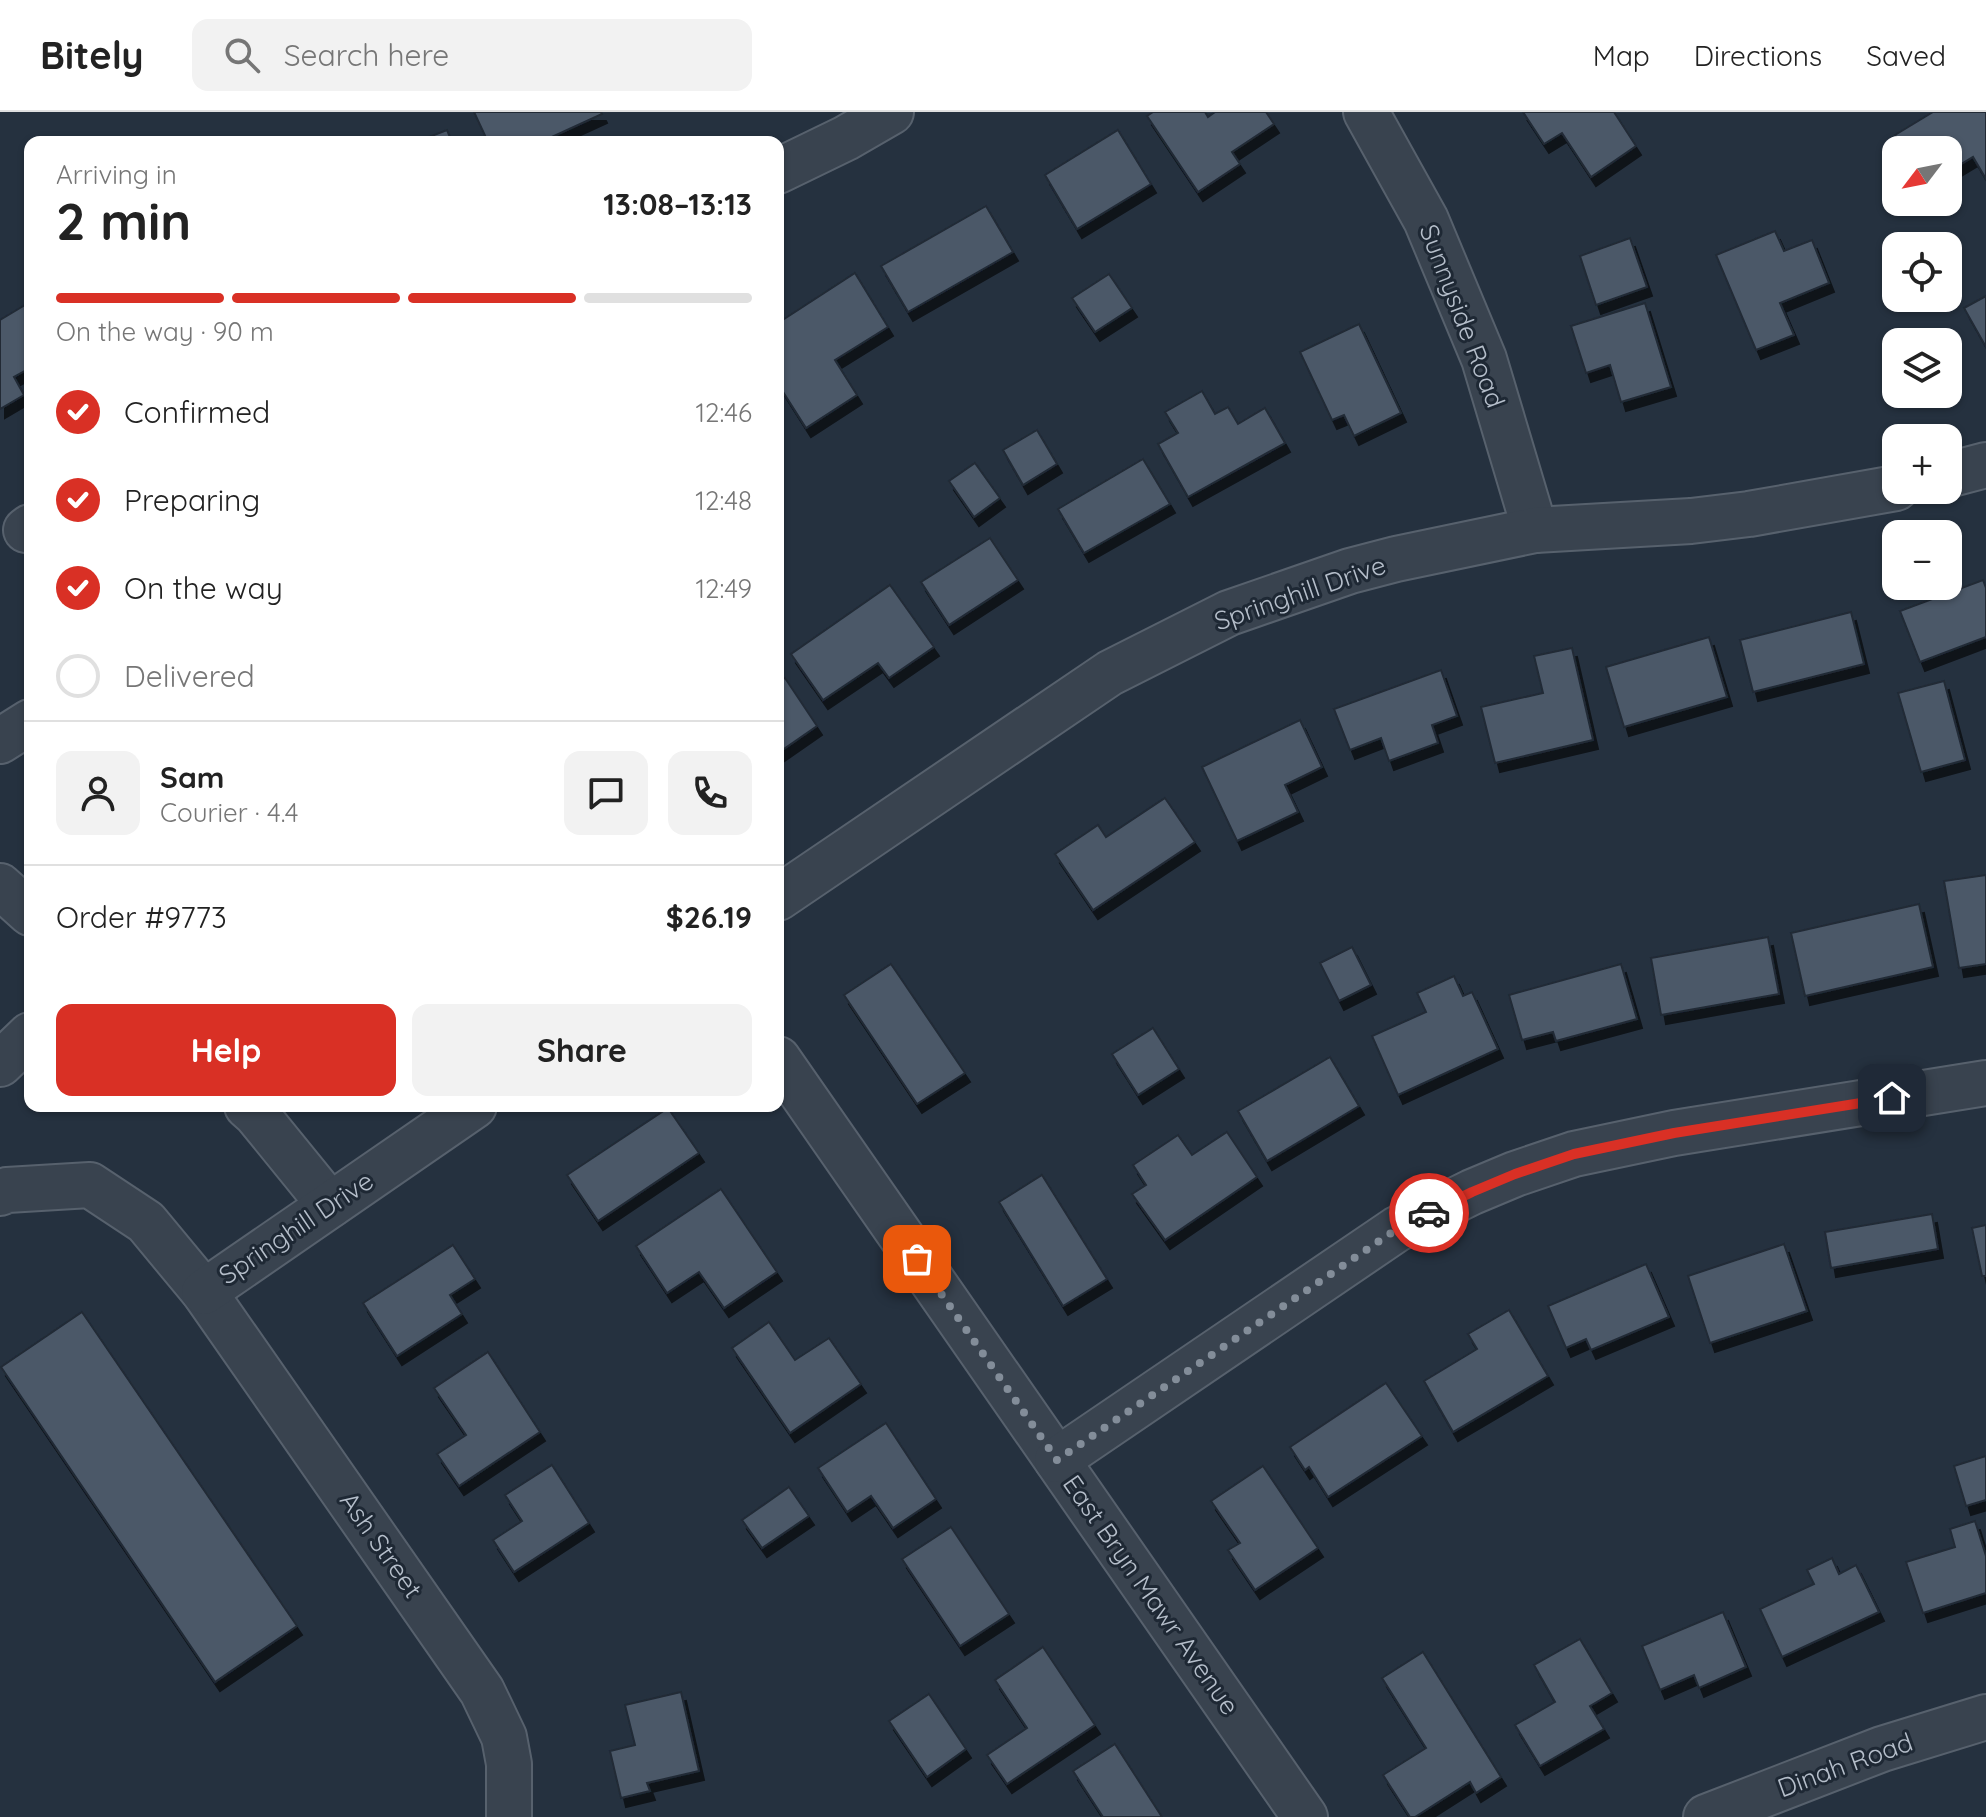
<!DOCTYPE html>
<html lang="en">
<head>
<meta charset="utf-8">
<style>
  body { margin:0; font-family:Quicksand,sans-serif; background:#f2f2f2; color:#222; height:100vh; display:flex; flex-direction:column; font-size:30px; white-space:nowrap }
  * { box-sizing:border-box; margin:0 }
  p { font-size:26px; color:#767676 }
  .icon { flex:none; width:44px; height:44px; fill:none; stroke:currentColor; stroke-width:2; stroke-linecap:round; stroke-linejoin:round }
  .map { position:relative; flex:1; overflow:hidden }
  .details { position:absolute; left:24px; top:24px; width:760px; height:976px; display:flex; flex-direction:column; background:#fff; border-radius:16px; box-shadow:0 2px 6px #0004 }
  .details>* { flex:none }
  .needle { width:52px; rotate:238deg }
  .fabs { position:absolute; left:1882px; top:24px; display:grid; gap:16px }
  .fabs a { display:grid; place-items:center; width:80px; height:80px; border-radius:16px; background:#fff; box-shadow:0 2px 6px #0004; font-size:40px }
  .pin { position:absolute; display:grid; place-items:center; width:68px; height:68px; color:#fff; margin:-34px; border-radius:16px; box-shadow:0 4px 12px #0006 }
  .courier { position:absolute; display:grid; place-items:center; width:80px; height:80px; margin:-40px; border:6px solid #d93025; border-radius:50%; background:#fff; color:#222; box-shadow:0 2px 10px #0007 }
  .headline em { font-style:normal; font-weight:700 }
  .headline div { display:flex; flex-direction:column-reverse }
  .headline { display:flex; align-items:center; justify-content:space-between; height:136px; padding:0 32px }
  h1 { font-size:52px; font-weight:700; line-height:60px }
  .bar { display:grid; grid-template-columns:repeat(4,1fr); gap:12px 8px; align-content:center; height:96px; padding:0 32px }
  .bar i { height:10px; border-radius:6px; background:#e0e0e0 }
  .bar .selected { background:#d93025 }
  .bar p { grid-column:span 4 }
  .line { display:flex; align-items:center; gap:20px; padding:0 32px; border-top:2px solid #e0e0e0 }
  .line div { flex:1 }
  .round { display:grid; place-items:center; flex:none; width:84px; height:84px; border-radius:16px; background:#f2f2f2 }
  ol { padding:0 32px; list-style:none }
  li { display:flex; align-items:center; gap:24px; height:88px }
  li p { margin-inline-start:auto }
  li .icon { padding:8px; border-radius:50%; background:#d93025; color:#fff; stroke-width:4 }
  li:last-child { color:#767676 }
  li i { width:44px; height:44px; border:4px solid #e0e0e0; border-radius:50% }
  .primary-button { display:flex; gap:16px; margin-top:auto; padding:16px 32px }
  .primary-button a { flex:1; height:92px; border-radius:16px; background:#d93025; color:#fff; font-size:32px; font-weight:700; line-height:92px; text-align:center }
  .primary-button a+a { background:#f2f2f2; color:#222 }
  header { display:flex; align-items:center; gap:48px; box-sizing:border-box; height:112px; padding:0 40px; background:#fff; border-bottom:2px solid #e0e0e0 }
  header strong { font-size:38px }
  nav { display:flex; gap:44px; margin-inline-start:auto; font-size:28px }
  .search { width:560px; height:72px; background:#f2f2f2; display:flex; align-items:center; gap:20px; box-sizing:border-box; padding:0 28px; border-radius:16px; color:#767676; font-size:30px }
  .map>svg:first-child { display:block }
  .building { fill:#4b5868; stroke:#202a36; stroke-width:2; filter:url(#shadow) }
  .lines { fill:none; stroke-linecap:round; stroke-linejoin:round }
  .minor-casing { stroke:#57616d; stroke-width:48 }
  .minor { stroke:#39434f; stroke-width:44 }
  .done { stroke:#838d99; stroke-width:8; stroke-dasharray:0 14.4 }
  .route { stroke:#d93025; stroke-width:10 }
  .labels { text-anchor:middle; stroke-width:6; stroke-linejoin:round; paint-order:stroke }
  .street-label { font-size:26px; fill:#b5beca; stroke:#1e2834 }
</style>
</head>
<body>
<header>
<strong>Bitely</strong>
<div class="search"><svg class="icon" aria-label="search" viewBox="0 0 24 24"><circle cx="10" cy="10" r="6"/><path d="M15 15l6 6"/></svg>Search here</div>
<nav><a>Map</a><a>Directions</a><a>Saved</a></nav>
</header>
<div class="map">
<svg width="1986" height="1705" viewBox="0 0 1986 1705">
  <defs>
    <filter id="shadow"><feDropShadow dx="5" dy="9" stdDeviation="0" flood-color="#0009"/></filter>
  </defs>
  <rect width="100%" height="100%" fill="#25313f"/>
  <g class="building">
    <polygon points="474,0 601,0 602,2 541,30 488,30"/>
    <polygon points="1153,0 1205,0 1208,5 1215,0 1266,0 1274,12 1232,40 1240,52 1198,80 1147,4"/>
    <polygon points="1523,0 1614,0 1636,34 1591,65 1562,21 1544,32"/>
    <polygon points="1933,0 1986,0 1986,67 1973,45 1948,60 1948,38 1904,38 1895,23"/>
    <polygon points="447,18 452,30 416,30"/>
    <polygon points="1118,18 1151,72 1077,117 1045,63"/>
    <polygon points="986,94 1013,140 908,200 881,154"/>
    <polygon points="1775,119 1784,139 1812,128 1829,171 1780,191 1794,223 1756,238 1716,143"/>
    <polygon points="1630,126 1647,175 1596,193 1580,144"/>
    <polygon points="855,161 888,215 835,248 857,283 806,316 778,272 778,211"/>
    <polygon points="1109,162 1132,196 1095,220 1072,186"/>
    <polygon points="1986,184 1986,235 1964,196"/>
    <polygon points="30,190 30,256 14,265 24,283 0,297 0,208"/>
    <polygon points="1645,191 1671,275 1621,290 1610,253 1586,261 1571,214"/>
    <polygon points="1359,212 1401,301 1354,324 1344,303 1332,308 1300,240"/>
    <polygon points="1202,279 1215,302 1228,295 1238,312 1265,296 1285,331 1188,385 1158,332 1178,321 1165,300"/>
    <polygon points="1037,318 1057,352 1023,373 1003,338"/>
    <polygon points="1143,347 1170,392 1084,441 1058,397"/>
    <polygon points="975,351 1000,386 974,405 949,369"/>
    <polygon points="990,426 1018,468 949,513 921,470"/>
    <polygon points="1983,468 1986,476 1986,525 1920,550 1900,499"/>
    <polygon points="890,473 934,535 889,566 878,551 823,588 791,542"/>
    <polygon points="1851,500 1864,552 1753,580 1740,528"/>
    <polygon points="1709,525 1727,585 1624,615 1606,555"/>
    <polygon points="1572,536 1593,628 1495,651 1481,595 1543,581 1534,544"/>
    <polygon points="1441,558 1457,604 1432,613 1438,631 1389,649 1381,626 1350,638 1334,597"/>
    <polygon points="785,566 817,614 778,641 778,570"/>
    <polygon points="1944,569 1965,648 1921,660 1898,581"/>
    <polygon points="1300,608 1322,655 1285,673 1298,700 1237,729 1202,655"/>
    <polygon points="1165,686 1195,730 1093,798 1055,742 1098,713 1106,725"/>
    <polygon points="1986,763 1986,852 1959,856 1944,769"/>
    <polygon points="1919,792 1933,855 1805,884 1791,821"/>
    <polygon points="1768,825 1779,882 1661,903 1651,846"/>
    <polygon points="1352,835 1371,873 1339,889 1320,851"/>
    <polygon points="891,852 965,961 917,992 844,883"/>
    <polygon points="1621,852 1637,907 1556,929 1553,920 1522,928 1509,883"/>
    <polygon points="1454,864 1463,884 1472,880 1498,937 1398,983 1372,924 1426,900 1417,881"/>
    <polygon points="1153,916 1179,957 1138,983 1112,942"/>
    <polygon points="1330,945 1359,994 1267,1049 1238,999"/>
    <polygon points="668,996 699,1041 598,1109 567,1063"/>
    <polygon points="1227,1020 1257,1065 1165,1128 1132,1082 1146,1073 1133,1053 1178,1023 1192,1043"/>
    <polygon points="1042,1063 1107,1167 1063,1194 999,1090"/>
    <polygon points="721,1077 777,1160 724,1196 699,1160 667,1181 636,1134"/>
    <polygon points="1932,1102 1938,1137 1831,1156 1825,1120"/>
    <polygon points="1986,1113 1986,1164 1982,1164 1972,1116"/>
    <polygon points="1784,1132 1807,1199 1710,1231 1688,1164"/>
    <polygon points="453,1133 475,1167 450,1183 462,1202 397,1244 363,1191"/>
    <polygon points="1646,1152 1669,1205 1591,1238 1586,1227 1566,1236 1548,1194"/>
    <polygon points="1509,1198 1548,1264 1453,1320 1424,1269 1477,1237 1468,1222"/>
    <polygon points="82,1200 297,1514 215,1570 1,1255"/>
    <polygon points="769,1210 795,1248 829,1226 861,1272 790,1321 732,1236"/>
    <polygon points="488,1240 540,1320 459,1374 437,1342 466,1323 434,1276"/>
    <polygon points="1386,1271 1422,1324 1328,1385 1309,1355 1305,1358 1290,1335"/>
    <polygon points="886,1311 936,1387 893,1416 871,1384 847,1400 818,1356"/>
    <polygon points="1986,1344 1986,1388 1966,1394 1954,1354"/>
    <polygon points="552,1353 589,1411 514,1460 493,1428 522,1409 505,1383"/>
    <polygon points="1263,1354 1318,1436 1255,1478 1228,1438 1240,1431 1211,1389"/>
    <polygon points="789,1375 809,1404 762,1436 742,1408"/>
    <polygon points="1975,1409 1986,1444 1986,1481 1923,1501 1906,1450 1955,1435 1950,1417"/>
    <polygon points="951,1415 1009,1502 960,1534 902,1447"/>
    <polygon points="1832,1446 1839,1462 1856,1453 1879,1500 1782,1545 1760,1497 1814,1472 1807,1458"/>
    <polygon points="1723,1500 1746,1555 1699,1576 1694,1563 1660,1578 1642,1534"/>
    <polygon points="1580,1527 1612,1581 1590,1594 1604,1617 1540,1654 1515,1613 1555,1590 1534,1553"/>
    <polygon points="1043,1535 1095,1613 1007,1672 987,1643 1027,1616 995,1568"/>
    <polygon points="1423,1540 1501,1665 1476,1681 1470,1670 1415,1705 1410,1705 1383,1663 1426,1636 1382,1566"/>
    <polygon points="681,1580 699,1659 647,1671 650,1679 621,1686 610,1639 635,1633 625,1593"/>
    <polygon points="929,1582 966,1637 927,1665 889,1609"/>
    <polygon points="1115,1632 1162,1705 1103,1705 1073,1659"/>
  </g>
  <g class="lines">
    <g class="minor-casing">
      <g id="minor">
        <polyline points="1366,0 1426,108 1484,247 1535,418"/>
        <polyline points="778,59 846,26 891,0"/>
        <polyline points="1948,363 1986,353"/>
        <polyline points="26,418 30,415"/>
        <polyline points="0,629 30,610"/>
        <polyline points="0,774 30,801"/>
        <polyline points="778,786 1110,561 1229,501 1350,459 1396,447 1535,418 1691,409 1749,402 1896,376"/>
        <polyline points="778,947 1305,1705"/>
        <polyline points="0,952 30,923"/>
        <polyline points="247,994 256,1002 330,1093"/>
        <polyline points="0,1081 7,1078 90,1073 146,1110 204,1180 482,1579 504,1625 509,1652 509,1705"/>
        <polyline points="204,1180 474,994"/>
        <polyline points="1057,1348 1397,1117 1472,1080 1515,1062 1574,1042 1674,1021 1986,971"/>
        <polyline points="1706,1705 1882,1637 1986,1605"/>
      </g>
    </g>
    <use href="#minor" class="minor"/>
  </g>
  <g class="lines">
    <polyline class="done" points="917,1147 1057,1348 1397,1117 1429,1101"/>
    <polyline class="route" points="1429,1101 1472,1080 1515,1062 1574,1042 1674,1021 1892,986"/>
  </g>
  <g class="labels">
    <g class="street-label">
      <text transform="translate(1462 204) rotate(69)" y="9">Sunnyside Road</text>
      <text transform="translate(1300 481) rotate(-19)" y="9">Springhill Drive</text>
      <text transform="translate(296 1116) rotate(-34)" y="9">Springhill Drive</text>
      <text transform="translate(381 1433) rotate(55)" y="9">Ash Street</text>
      <text transform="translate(1151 1483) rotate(55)" y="9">East Bryn Mawr Avenue</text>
      <text transform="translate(1845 1653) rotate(-20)" y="9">Dinah Road</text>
    </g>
  </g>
</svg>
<div class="fabs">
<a><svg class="needle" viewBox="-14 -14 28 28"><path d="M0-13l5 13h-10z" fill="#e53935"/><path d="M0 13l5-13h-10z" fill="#767676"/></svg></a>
<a><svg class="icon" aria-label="locate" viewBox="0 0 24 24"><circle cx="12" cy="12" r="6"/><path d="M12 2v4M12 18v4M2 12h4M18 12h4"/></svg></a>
<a><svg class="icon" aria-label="layers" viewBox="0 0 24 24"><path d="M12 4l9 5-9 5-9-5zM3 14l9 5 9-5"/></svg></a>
<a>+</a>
<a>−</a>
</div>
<div class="pin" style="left:917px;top:1147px;background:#ea580c"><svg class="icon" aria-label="bag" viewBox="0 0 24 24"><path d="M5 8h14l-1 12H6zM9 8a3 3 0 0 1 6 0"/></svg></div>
<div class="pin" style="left:1892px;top:986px;background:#1f2937"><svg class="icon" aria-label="home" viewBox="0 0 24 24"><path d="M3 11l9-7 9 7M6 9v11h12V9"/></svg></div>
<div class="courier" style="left:1429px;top:1101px"><svg class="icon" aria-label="car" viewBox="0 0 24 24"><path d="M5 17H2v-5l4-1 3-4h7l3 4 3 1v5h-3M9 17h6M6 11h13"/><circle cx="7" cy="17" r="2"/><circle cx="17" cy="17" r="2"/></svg></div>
<section class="details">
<div class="headline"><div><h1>2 min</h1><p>Arriving in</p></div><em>13:08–13:13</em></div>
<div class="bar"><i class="selected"></i><i class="selected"></i><i class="selected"></i><i></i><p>On the way · 90 m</p></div>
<ol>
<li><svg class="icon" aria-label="check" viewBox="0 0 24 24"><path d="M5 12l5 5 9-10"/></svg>Confirmed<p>12:46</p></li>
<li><svg class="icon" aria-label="check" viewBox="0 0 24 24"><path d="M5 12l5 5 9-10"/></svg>Preparing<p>12:48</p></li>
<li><svg class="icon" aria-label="check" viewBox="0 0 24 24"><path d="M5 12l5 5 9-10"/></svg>On the way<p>12:49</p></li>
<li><i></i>Delivered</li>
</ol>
<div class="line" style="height:144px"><a class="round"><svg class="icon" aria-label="person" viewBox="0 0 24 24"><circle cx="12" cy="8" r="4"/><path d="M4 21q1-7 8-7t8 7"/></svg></a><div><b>Sam</b><p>Courier · 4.4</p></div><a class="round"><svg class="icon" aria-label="chat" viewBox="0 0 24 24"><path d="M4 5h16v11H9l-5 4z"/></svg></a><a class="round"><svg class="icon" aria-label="phone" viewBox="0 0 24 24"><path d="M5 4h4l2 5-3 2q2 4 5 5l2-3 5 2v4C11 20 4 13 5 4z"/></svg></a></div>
<div class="line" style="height:104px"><div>Order #9773</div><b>$26.19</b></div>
<div class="primary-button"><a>Help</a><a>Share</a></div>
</section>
</div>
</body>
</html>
